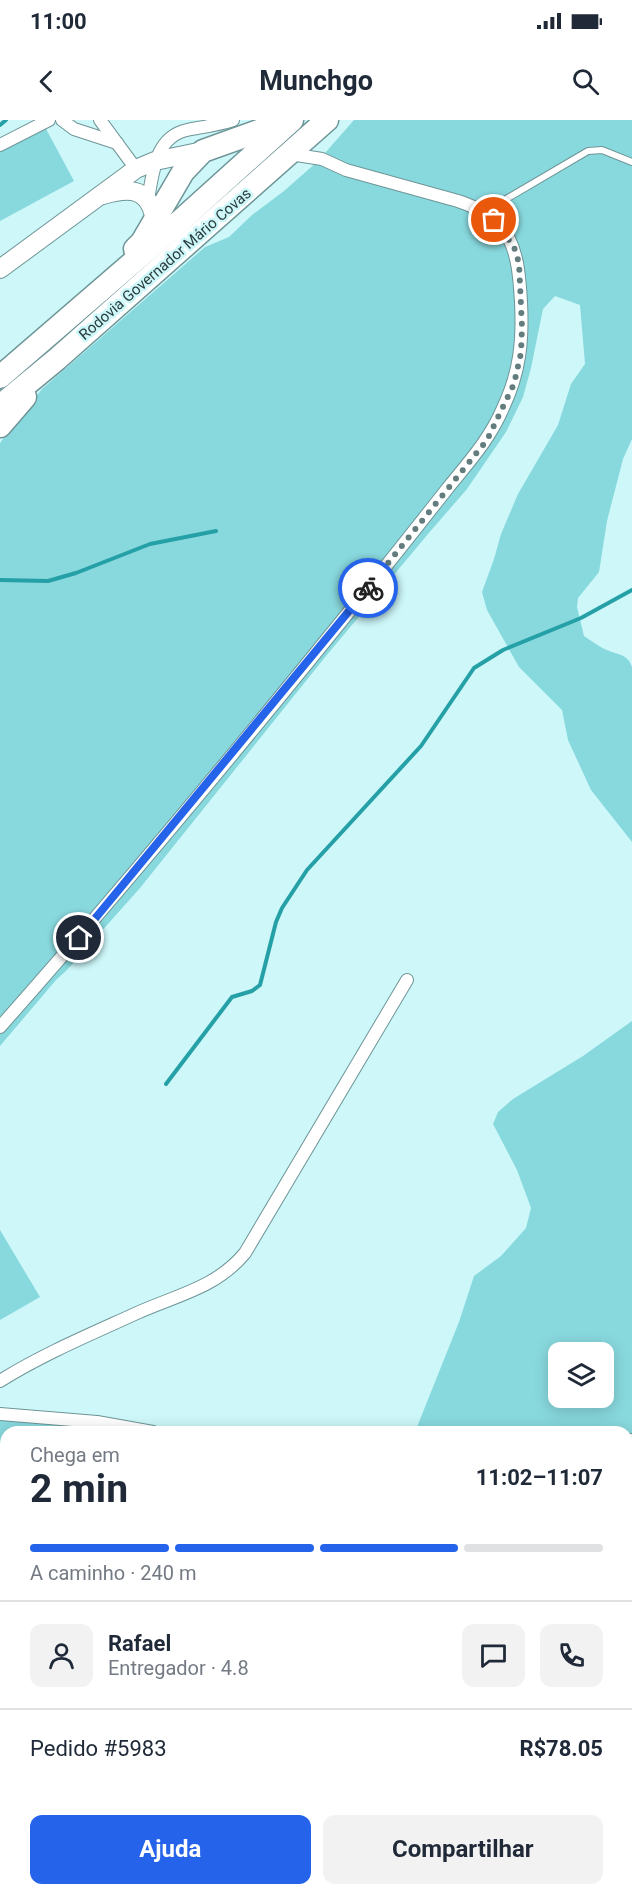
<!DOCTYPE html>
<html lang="pt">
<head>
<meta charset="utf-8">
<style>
  body { margin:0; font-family:Roboto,sans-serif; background:#f2f2f3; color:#1f2937; height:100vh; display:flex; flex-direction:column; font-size:22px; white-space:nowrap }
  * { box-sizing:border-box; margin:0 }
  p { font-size:20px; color:#747a83 }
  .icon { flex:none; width:33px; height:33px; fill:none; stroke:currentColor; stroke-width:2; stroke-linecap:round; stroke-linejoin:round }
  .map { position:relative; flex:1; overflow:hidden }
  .side { position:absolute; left:0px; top:1306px; width:633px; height:470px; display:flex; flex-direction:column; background:#fff; border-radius:18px 18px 0 0; box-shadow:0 3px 15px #0003 }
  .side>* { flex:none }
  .tools { position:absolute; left:548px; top:1222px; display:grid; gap:12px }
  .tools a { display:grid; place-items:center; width:66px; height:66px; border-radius:12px; background:#fff; box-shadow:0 3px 15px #0003; font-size:30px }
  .pin { position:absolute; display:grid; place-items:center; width:51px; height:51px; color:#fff; margin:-26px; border:3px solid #fff; border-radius:50%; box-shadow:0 2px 6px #0007 }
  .courier { position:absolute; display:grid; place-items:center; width:60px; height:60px; margin:-30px; border:4px solid #2563eb; border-radius:50%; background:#fff; color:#222; box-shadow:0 2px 8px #0007 }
  .summary em { font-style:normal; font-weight:700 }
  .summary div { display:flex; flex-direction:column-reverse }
  .summary { display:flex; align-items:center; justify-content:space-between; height:102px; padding:0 30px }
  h1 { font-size:39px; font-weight:700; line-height:45px }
  .bar { display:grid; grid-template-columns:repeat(4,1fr); gap:9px 6px; align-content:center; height:72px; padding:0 30px }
  .bar i { height:8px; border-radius:4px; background:#e0e1e3 }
  .bar .on { background:#2563eb }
  .bar p { grid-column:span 4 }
  .line { display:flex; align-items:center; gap:15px; padding:0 30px; border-top:2px solid #e0e1e3 }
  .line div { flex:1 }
  .round { display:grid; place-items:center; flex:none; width:63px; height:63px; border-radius:12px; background:#f2f2f3 }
  .action { display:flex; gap:12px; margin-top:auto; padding:12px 30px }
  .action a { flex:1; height:69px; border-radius:12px; background:#2563eb; color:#fff; font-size:24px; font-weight:700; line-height:69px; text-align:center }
  .action a+a { background:#f2f2f3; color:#1f2937 }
  .status { display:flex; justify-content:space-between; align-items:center; height:42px; padding:0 30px; background:#fff; direction:ltr }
  .status svg { height:16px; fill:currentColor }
  header { display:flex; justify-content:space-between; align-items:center; height:78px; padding:0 30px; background:#fff; font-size:27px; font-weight:700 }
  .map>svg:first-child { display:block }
  .green { fill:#88d9de; fill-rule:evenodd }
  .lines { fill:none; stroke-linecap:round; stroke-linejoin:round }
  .stream { stroke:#25a0a6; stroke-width:4 }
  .lane-casing { stroke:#6e9597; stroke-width:8 }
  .street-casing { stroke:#6e9597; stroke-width:14 }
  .secondary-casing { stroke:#6e9597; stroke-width:20 }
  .highway-casing { stroke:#6e9597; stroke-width:25 }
  .lane { stroke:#fff; stroke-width:6 }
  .street { stroke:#fff; stroke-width:12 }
  .secondary { stroke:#fff; stroke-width:18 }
  .highway { stroke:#fff; stroke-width:22 }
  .done { stroke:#637d7e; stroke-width:6; stroke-dasharray:0 10.8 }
  .route { stroke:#2563eb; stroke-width:8 }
  .labels { text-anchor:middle; stroke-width:5; stroke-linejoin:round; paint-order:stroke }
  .street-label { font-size:15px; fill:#2a3b3c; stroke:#cdf7f9 }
</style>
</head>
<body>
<div class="status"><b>11:00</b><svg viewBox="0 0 49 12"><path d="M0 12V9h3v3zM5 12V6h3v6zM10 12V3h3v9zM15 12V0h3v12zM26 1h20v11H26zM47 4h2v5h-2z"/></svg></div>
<header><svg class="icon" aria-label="back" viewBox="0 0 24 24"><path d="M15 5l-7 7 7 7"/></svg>Munchgo<svg class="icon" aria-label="search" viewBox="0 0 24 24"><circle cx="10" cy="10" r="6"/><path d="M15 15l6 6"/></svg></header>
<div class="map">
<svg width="632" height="1775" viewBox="0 0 632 1775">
  <rect width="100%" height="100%" fill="#cdf7f9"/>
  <g class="green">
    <path d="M354,0H632V319L623,339L607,401L599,452L578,478L577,487L584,516C592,521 599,527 607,530C618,535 628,534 632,547V722L591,670L568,620L562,590L519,547L487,490L482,472L494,439L501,414L518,374L558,305L571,264L585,244L580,185L555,176L543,189L531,248L523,277L506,312L467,369L428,414L326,536L140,768L67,850L56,860L0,926V323L42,269L205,127L229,117L252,95L284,71L318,41Z"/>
    <polygon points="45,7 74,61 0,101 0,31"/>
    <path d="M632,901V1316L627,1320V1312H415L459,1202L474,1156L501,1136L526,1108L531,1088L517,1050L493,1004L498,992L513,979L583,936ZM558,1233H603V1278H558Z"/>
    <polygon points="0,1110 40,1177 0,1200"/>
    <polygon points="0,1291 144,1312 6,1312 6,1770 627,1770 627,1499 632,1497 632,1775 0,1775"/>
  </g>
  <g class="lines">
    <g class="stream">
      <polyline points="0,5 6,0"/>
      <polyline points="0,460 48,461 76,453 150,424 216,411"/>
      <polyline points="166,964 232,877 252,871 260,865 276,802 282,788 307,750 421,626 474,548 503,530 581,498 632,470"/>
      <polyline points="620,1770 621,1775"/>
      <polyline points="126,1775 130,1770"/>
    </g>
    <g class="lane-casing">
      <polyline id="lane" points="484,92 588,31 602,30 632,42"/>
    </g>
    <g class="street-casing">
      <g id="street">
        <polyline points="62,0 74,9 117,23"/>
        <polyline points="100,0 136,49"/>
        <polyline points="0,25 49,0"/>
        <path d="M148,79C153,53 155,17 187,10C202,7 218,5 233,0"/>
        <path d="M0,907C127,764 249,616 369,467C395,435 421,402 447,369C468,343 490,319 503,288C520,252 523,221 521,182C518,130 513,99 458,81L346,50L322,39L290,34"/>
        <path d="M0,1261C43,1234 91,1214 137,1193C177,1175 216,1168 245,1133L407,860"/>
        <polyline points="0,1294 97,1302 153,1312"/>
      </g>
    </g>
    <g class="secondary-casing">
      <g id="secondary">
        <path d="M103,75C131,67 149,68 155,100"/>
        <polyline points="0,149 136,49 155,41 203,31"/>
        <polyline points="627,1327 632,1323"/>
        <polyline points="0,1407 6,1400"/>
      </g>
    </g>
    <g class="highway-casing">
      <g id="highway">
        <polyline points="135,129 142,122 183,52 203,31 267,8 279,0"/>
        <polyline points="0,257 168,112 292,0"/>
        <polyline points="0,286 57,239 327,0"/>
        <polyline points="0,306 25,277"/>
      </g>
    </g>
    <use href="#lane" class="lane"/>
    <use href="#street" class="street"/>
    <use href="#secondary" class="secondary"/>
    <use href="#highway" class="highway"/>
  </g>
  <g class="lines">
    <polyline class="done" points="368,468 487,320 514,264 521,233 522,207 519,143 514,127 494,100"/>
    <polyline class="route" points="79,818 368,468"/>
  </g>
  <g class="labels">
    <g class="street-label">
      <text transform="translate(165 144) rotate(-41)" y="5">Rodovia Governador Mário Covas</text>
    </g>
  </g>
</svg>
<div class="tools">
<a><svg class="icon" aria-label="layers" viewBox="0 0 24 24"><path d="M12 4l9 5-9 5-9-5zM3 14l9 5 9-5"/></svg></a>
</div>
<div class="pin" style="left:494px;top:100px;background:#ea580c"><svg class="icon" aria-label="bag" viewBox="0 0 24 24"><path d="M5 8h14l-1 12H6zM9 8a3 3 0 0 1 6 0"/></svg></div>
<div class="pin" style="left:79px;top:818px;background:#1f2937"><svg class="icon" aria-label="home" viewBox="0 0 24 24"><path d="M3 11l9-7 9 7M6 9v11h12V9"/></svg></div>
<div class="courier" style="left:368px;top:468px"><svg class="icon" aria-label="bike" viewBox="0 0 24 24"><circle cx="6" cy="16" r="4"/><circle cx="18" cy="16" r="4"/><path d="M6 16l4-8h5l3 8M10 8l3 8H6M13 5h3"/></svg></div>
<section class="side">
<div class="summary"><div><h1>2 min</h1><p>Chega em</p></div><em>11:02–11:07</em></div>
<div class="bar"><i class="on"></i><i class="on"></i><i class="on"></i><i></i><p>A caminho · 240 m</p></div>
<div class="line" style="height:108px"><a class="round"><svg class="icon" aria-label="person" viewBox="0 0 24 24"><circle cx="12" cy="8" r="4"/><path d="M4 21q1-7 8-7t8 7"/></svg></a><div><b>Rafael</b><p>Entregador · 4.8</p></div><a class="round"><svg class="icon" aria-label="chat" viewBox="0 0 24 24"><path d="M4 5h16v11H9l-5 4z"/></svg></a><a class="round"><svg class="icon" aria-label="phone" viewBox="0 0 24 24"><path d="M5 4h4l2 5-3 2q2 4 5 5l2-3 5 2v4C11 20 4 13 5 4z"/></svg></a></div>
<div class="line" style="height:78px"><div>Pedido #5983</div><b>R$78.05</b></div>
<div class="action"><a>Ajuda</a><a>Compartilhar</a></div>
</section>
</div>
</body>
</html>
